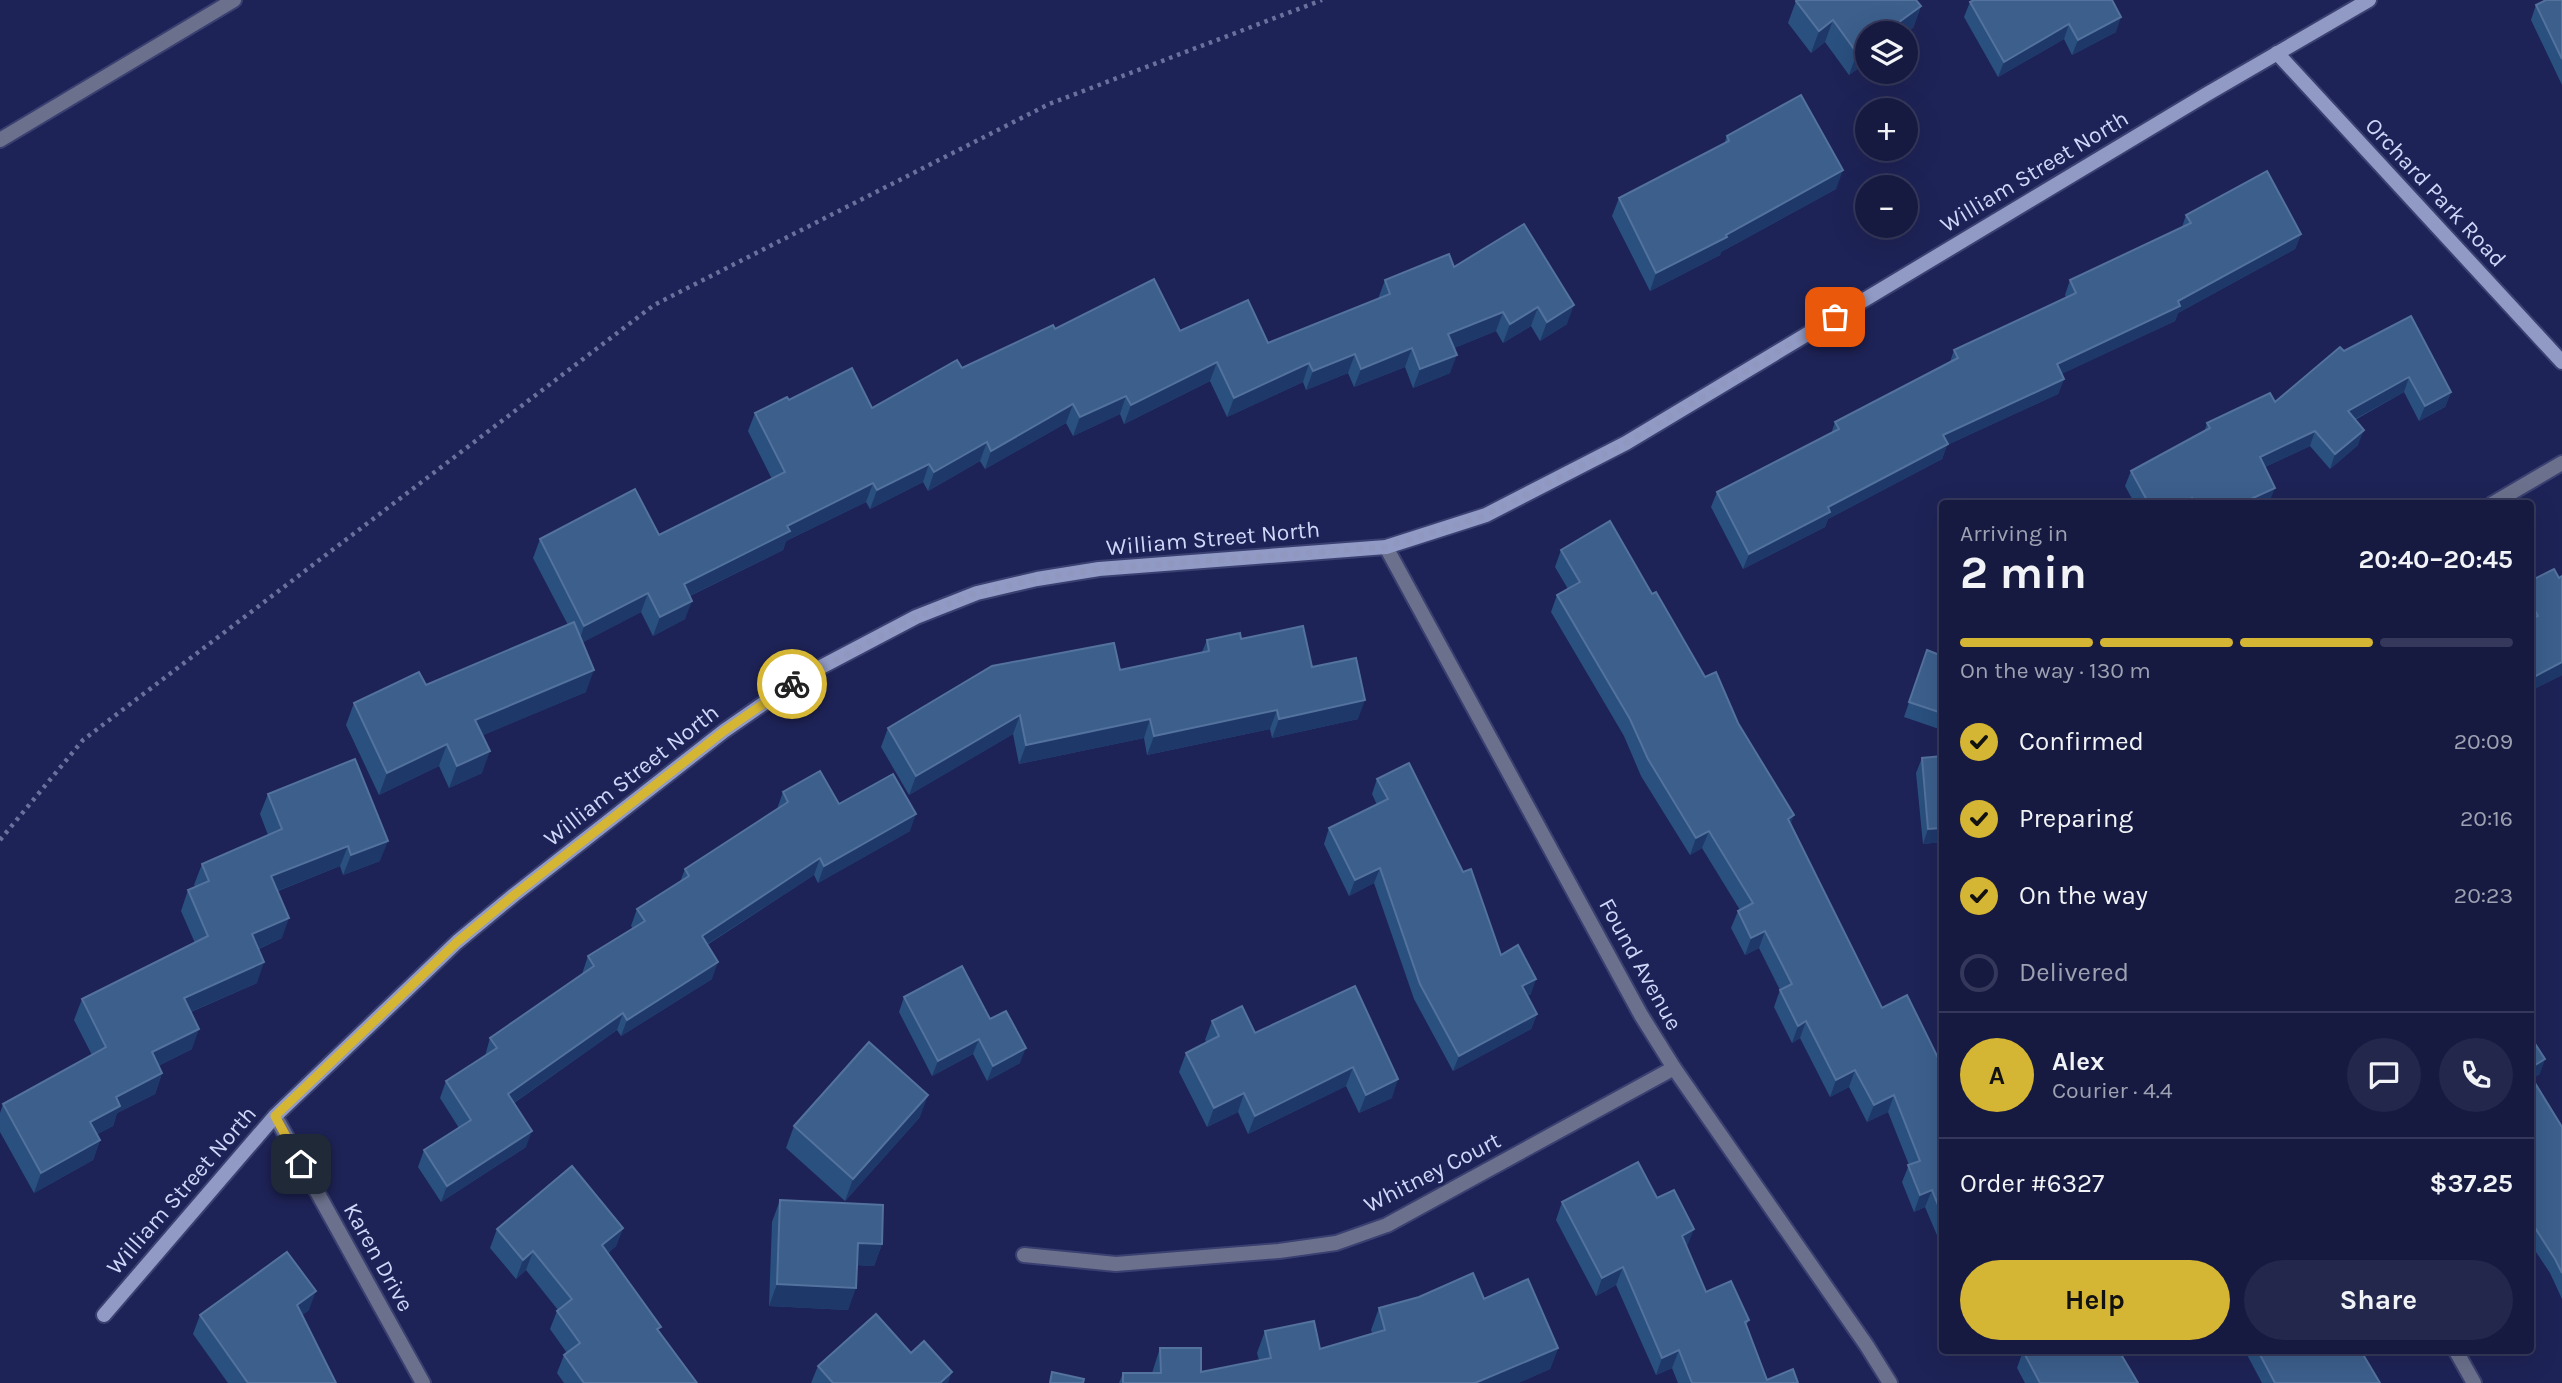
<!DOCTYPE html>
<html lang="en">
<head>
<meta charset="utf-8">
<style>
  body { margin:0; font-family:Karla,sans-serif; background:#23274c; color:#f1f3f6; height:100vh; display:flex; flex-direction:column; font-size:26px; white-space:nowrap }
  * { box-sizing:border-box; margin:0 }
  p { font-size:23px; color:#9ea1b1 }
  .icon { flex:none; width:38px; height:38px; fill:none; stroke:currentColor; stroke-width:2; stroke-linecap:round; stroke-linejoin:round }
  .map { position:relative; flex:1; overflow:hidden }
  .side { position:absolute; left:1939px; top:500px; width:595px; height:854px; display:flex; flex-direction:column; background:#161a41; border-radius:7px; box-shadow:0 7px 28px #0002,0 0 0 2px #35385a }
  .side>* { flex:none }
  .controls { position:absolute; left:1855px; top:21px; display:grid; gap:14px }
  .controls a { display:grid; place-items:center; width:63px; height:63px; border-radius:50%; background:#161a41; box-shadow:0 7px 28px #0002,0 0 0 2px #35385a; font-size:35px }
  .pin { position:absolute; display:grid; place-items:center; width:60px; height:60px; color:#fff; margin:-30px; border-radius:14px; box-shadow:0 4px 10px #0006 }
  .courier { position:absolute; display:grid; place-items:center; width:70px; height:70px; margin:-35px; border:5px solid #d5b534; border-radius:50%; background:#fff; color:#222; box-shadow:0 2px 9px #0007 }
  .head em { font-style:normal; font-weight:700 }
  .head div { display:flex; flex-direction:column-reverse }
  .head { display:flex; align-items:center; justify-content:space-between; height:119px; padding:0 21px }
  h1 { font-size:46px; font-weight:700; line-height:52px }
  .bar { display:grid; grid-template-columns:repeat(4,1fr); gap:10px 7px; align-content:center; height:84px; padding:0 21px }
  .bar i { height:9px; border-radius:5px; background:#35385a }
  .bar .on { background:#d5b534 }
  .bar p { grid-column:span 4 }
  .line { display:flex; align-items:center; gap:18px; padding:0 21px; border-top:2px solid #35385a }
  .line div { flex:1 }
  .round { display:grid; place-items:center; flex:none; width:74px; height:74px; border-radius:37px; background:#23274c }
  ol { padding:0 21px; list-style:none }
  li { display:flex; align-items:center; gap:21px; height:77px }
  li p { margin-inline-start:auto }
  li .icon { padding:7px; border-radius:50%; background:#d5b534; color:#111; stroke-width:4 }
  li:last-child { color:#9ea1b1 }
  li i { width:38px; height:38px; border:4px solid #35385a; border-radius:50% }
  .button { display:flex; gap:14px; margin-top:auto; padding:14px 21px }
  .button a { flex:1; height:80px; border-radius:42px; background:#d5b534; color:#111; font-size:28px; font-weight:700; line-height:80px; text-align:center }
  .button a+a { background:#23274c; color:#f1f3f6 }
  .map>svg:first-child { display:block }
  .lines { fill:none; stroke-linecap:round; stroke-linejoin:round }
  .street-casing { stroke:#3a4071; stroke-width:18 }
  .secondary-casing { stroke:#3a4071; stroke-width:18 }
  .path { stroke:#6b719d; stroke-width:4.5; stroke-dasharray:3.5 5; stroke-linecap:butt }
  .street { stroke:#6b718c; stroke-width:14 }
  .secondary { stroke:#909ac4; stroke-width:14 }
  .wall { fill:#2a507f }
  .shaded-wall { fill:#1e386a }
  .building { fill:#3c5f8c; stroke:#53729d; stroke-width:2 }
  .done { stroke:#9098c0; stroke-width:7; stroke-dasharray:0 12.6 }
  .route { stroke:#d5b534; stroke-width:9 }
  .labels { text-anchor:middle; stroke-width:6; stroke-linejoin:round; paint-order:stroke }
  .street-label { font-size:23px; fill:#ced7f8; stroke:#1e2357 }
</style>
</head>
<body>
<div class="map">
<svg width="2562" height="1383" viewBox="0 0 2562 1383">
  <rect width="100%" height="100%" fill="#1e2357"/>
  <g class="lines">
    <g class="street-casing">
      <g id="street">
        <polyline points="0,140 234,0"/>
        <polyline points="2492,504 2562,463"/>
        <polyline points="1386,547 1641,1015 1674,1068 1867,1346 1890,1383"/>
        <polyline points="275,1116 423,1383"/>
        <polyline points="1024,1255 1116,1264 1279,1251 1336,1243 1387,1225 1674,1068"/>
        <polyline points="2456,1351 2474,1383"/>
      </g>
    </g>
    <g class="secondary-casing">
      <g id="secondary">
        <polyline points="2277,53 2562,362"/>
        <polyline points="104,1315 275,1116 457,942 514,895 724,731 802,677 916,617 977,593 1037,579 1099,569 1386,547 1486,515 1626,443 2207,94 2369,0"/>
      </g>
    </g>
    <polyline class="path" points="0,840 83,740 654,305 1049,104 1322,0"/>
    <use href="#street" class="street"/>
    <use href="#secondary" class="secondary"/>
  </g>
  <g class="wall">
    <polygon points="2562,0 2562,85 2531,20 2536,5"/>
    <polygon points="1796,1 1921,6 1913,28 1867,33 1867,62 1849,75 1825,42 1811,53 1788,23"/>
    <polygon points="1970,2 2116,32 2072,55 2064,39 1998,77 1964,17"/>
    <polygon points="1727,136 1836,189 1721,252 1720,255 1650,291 1612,216 1619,198 1724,144"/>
    <polygon points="2186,215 2301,234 2295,249 2178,313 2175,321 2061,374 2064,379 2058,394 1947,445 1942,459 1828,519 1825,527 1743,569 1711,507 1717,492 1831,434 1835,422 1950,362 1954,350 2066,298 2065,295 2070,280 2182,227"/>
    <polygon points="1524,224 1567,324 1540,341 1531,326 1503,343 1496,331 1454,348 1450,373 1413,388 1405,367 1354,387 1348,373 1306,390 1303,382 1227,417 1210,381 1124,424 1120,414 1073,436 1066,423 985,469 980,461 928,491 923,482 870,509 866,502 786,541 783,550 690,596 685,619 653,636 641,612 583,642 586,692 483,735 482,773 449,788 439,766 379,795 346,725 354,703 426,685 568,625 533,558 540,539 659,535 772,479 748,431 755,413 789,400 872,408 962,368 1055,329 1180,331 1268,343 1378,299 1385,280 1454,267"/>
    <polygon points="2344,351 2451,392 2445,407 2419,421 2404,392 2355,420 2358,445 2330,469 2310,446 2265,467 2269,503 2267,504 2135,504 2125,486 2131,471 2205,430 2207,423 2275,402"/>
    <polygon points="1561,550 1652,594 1705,677 1738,723 1791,824 1882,1008 1942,1066 1942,1247 1925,1207 1914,1212 1902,1182 1909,1165 1888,1112 1867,1122 1849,1087 1830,1097 1800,1038 1792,1043 1774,1007 1780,990 1759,948 1745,955 1731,928 1738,911 1740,910 1702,848 1690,855 1641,776 1624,736 1551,612 1557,595 1568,589 1555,567"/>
    <polygon points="2530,581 2562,675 2530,691"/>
    <polygon points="1241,639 1312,667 1358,719 1272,738 1270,729 1147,755 1144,738 1019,764 1013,734 909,795 881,747 888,728 1120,670 1202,652 1207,640"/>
    <polygon points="1927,650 1942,656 1942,730 1904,717"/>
    <polygon points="1922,758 1942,842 1923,844 1916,773"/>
    <polygon points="1377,779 1501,955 1531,994 1527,996 1537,1014 1531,1029 1453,1071 1414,999 1374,883 1349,896 1324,844 1329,828 1377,805 1372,794"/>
    <polygon points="783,792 839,804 910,831 818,883 814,875 707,945 712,979 621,1036 617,1030 514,1103 526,1147 441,1202 418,1167 424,1150 459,1128 440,1098 446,1081 485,1056 490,1038 582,974 588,956 633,929 631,926 637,909 680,882 685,869 777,809"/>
    <polygon points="268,794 380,861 343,875 340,866 278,891 282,938 259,949 257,983 191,1012 192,1049 158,1066 162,1073 155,1094 117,1113 113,1126 97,1134 100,1140 93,1160 34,1193 0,1132 0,1113 3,1104 92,1055 74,1020 82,999 195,943 181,911 188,890 196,887 194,885 202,864 268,835 260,814"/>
    <polygon points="1355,986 1392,1098 1359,1113 1346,1086 1248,1134 1238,1112 1207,1127 1179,1072 1186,1053 1207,1043 1205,1040 1212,1021 1255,1033"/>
    <polygon points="904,997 1020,1063 987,1081 973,1054 932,1076 899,1012"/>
    <polygon points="2530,1036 2540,1074 2533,1078 2562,1127 2562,1299 2550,1273 2530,1243"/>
    <polygon points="920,1117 845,1201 786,1148 794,1126"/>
    <polygon points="1657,1198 1687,1247 1706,1292 1749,1320 1746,1326 1767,1380 1798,1383 1678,1383 1672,1368 1656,1375 1616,1285 1596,1296 1556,1220 1562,1202"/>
    <polygon points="780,1200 882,1244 874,1266 857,1265 848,1310 769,1306 772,1222"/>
    <polygon points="623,1228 616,1246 608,1253 659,1332 697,1383 564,1383 557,1373 564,1355 567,1353 550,1329 557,1311 558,1310 526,1270 516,1279 490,1248 497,1229"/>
    <polygon points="1484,1299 1558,1348 1550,1369 1518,1383 1119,1383 1123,1373 1152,1373 1160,1348 1201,1372 1259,1360 1257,1353 1265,1331 1320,1349 1372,1333 1371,1330 1379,1308"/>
    <polygon points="309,1310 302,1315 336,1383 228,1383 193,1334 200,1315"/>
    <polygon points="2023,1351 2138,1383 2025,1383 2017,1368"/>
    <polygon points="2245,1351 2361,1351 2380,1383 2262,1383"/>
    <polygon points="911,1353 948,1383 811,1383 818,1366"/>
  </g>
  <g class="shaded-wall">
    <polygon points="1921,6 1913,28 1906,34 1884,33"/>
    <polygon points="2121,17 2116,32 2072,55 2078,40"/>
    <polygon points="1833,20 1825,42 1811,53 1819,31"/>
    <polygon points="2069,24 2064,39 1998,77 2004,62"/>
    <polygon points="1867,46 1867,62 1849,75 1857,53"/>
    <polygon points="1843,170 1836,189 1721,252 1720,255 1650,291 1656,273"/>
    <polygon points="2301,234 2295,249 2178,313 2175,321 2051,379 2057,364 2178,301"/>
    <polygon points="1574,305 1567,324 1540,341 1547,322"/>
    <polygon points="1538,307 1531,326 1503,343 1510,324"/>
    <polygon points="1503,312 1496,331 1442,353 1448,334"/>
    <polygon points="1412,348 1405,367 1354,387 1361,369"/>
    <polygon points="1355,354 1348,373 1306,390 1313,371"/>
    <polygon points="1457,355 1450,373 1413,388 1420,369"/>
    <polygon points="1217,362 1210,381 1124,424 1131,405"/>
    <polygon points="1309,363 1303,382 1227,417 1234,398"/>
    <polygon points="2409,377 2404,392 2342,426 2348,411"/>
    <polygon points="2064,379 2058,394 1947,445 1942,459 1828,519 1825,527 1743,569 1749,554 1828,507 1943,435"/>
    <polygon points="2451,392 2445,407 2419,421 2425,406"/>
    <polygon points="1126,396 1120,414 1073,436 1080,417"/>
    <polygon points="1073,404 1066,423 985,469 991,451"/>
    <polygon points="2364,430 2358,445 2330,469 2335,454"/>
    <polygon points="2315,431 2310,446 2254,472 2260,457"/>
    <polygon points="987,442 980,461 928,491 934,472"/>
    <polygon points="929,464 923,482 870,509 877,490"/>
    <polygon points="873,483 866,502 786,541 783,550 677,602 684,584 787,526"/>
    <polygon points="2275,488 2269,503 2267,504 2240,504"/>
    <polygon points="2192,498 2190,504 2181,504"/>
    <polygon points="648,593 641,612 578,645 584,626"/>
    <polygon points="692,601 685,619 653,636 660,617"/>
    <polygon points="2562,662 2562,675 2530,691 2530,679"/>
    <polygon points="594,670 586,692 467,742 475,720"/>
    <polygon points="1365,700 1358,719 1272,738 1279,719"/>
    <polygon points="1277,710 1270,729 1147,755 1154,736"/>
    <polygon points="1020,715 1013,734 909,795 916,776"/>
    <polygon points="1150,719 1144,738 1019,764 1026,745"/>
    <polygon points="447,744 439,766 379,795 387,773"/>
    <polygon points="490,751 482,773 449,788 457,766"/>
    <polygon points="916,814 910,831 818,883 824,866"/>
    <polygon points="1794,815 1788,832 1788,819"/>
    <polygon points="1942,828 1942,842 1923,844 1928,829"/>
    <polygon points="1709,831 1702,848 1690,855 1696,838"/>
    <polygon points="388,841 380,861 343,875 351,855"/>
    <polygon points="348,846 340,866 264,896 271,876"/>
    <polygon points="820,858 814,875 695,952 702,936"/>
    <polygon points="1380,868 1374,883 1349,896 1355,880"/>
    <polygon points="289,918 282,938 245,955 252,934"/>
    <polygon points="1765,931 1759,948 1745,955 1751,938"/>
    <polygon points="264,962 257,983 176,1018 184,998"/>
    <polygon points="718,962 712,979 621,1036 627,1020"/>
    <polygon points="1536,979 1531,994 1517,1001 1522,986"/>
    <polygon points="623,1013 617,1030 502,1111 508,1094"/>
    <polygon points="1537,1014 1531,1029 1453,1071 1459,1056"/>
    <polygon points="1806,1021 1800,1038 1792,1043 1798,1026"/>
    <polygon points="199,1029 192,1049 144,1073 152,1052"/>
    <polygon points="979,1039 973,1054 932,1076 938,1061"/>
    <polygon points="1026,1048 1020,1063 987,1081 993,1066"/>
    <polygon points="2545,1059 2540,1074 2530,1080 2530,1068"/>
    <polygon points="1353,1067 1346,1086 1248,1134 1255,1116"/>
    <polygon points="1855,1070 1849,1087 1830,1097 1836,1080"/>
    <polygon points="162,1073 155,1094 117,1113 113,1126 83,1142 90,1122 116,1097"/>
    <polygon points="1398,1079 1392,1098 1359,1113 1366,1095"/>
    <polygon points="1244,1093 1238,1112 1207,1127 1214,1108"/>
    <polygon points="928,1095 920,1117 845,1201 853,1179"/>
    <polygon points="1894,1095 1888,1112 1867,1122 1874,1105"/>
    <polygon points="532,1131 526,1147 441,1202 447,1186"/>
    <polygon points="100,1140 93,1160 34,1193 41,1173"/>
    <polygon points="1932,1190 1925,1207 1914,1212 1920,1195"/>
    <polygon points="623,1228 616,1246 595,1264 602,1245"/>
    <polygon points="1694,1229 1687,1247 1682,1236"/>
    <polygon points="858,1243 882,1244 874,1266 850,1265"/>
    <polygon points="533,1251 526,1270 516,1279 523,1260"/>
    <polygon points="1623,1267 1616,1285 1596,1296 1602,1278"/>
    <polygon points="777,1284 856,1288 848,1310 769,1306"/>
    <polygon points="316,1291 309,1310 290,1323 297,1305"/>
    <polygon points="1558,1348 1550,1369 1518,1383 1475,1383"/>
    <polygon points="1679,1350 1672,1368 1656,1375 1662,1358"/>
    <polygon points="952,1372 948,1383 940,1383"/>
  </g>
  <g class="building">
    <polygon points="1797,0 1916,0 1921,6 1884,33 1867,33 1867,46 1857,53 1833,20 1819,31 1796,1"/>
    <polygon points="1974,0 2112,0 2121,17 2078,40 2069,24 2004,62 1970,2"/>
    <polygon points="2546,0 2562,0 2562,59 2536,5"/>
    <polygon points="1801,95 1843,170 1726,235 1727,237 1656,273 1619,198 1729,141 1727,136"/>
    <polygon points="2267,171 2301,234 2178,301 2180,306 2057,364 2064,379 1943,435 1948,444 1828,507 1830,512 1749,554 1717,492 1839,429 1835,422 1958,358 1954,350 2076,293 2070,280 2191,223 2186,215"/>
    <polygon points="1524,224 1574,305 1547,322 1538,307 1510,324 1503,312 1448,334 1457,355 1420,369 1412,348 1361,369 1355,354 1313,371 1309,363 1234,398 1217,362 1131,405 1126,396 1080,417 1073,404 991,451 987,442 934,472 929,464 877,490 873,483 787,526 790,531 684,584 692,601 660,617 648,593 584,626 540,539 635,489 659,535 785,472 755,413 787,397 789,400 852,368 872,408 957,360 962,368 1053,325 1055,329 1154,279 1180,331 1248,300 1268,343 1390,294 1385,280 1449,254 1454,267"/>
    <polygon points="2411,316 2451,392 2425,406 2409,377 2348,411 2364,430 2335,454 2315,431 2260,457 2275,488 2240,504 2195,504 2192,498 2181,504 2149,504 2131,471 2210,428 2207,423 2270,393 2275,402 2340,347 2344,351"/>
    <polygon points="1610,521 1652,594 1656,592 1705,677 1716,672 1738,723 1794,815 1788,819 1882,1008 1907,995 1942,1066 1942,1215 1932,1190 1920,1195 1908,1165 1920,1161 1894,1095 1874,1105 1855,1070 1836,1080 1806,1021 1798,1026 1780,990 1792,984 1765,931 1751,938 1738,911 1753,903 1709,831 1696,838 1648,759 1630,719 1557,595 1580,582 1561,550"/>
    <polygon points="2554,569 2559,578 2562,576 2562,662 2530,679 2530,619 2538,616 2530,602 2530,581"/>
    <polygon points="574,622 594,670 475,720 490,751 457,766 447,744 387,773 354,703 419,672 426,685"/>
    <polygon points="1303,626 1312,667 1356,658 1365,700 1279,719 1277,710 1154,736 1150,719 1026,745 1020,715 916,776 888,728 992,666 1114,643 1120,670 1209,651 1207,640 1240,633 1241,639"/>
    <polygon points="1927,650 1942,656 1942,713 1909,702"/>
    <polygon points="1942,756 1942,828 1928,829 1922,758"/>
    <polygon points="355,759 388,841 351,855 348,846 271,876 289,918 252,934 264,962 184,998 199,1029 152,1052 162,1073 116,1097 120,1106 90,1122 100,1140 41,1173 3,1104 106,1047 82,999 208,936 188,890 209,881 202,864 282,829 268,794"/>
    <polygon points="1409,763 1463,872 1471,869 1501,955 1518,945 1536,979 1522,986 1537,1014 1459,1056 1420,984 1380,868 1355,880 1329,828 1388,799 1377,779"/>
    <polygon points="820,771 839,804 893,774 916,814 824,866 820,858 702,936 718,962 627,1020 623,1013 508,1094 532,1131 447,1186 424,1150 471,1120 446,1081 497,1048 490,1038 594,966 588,956 645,921 637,909 689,876 685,869 788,802 783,792"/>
    <polygon points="962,966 990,1019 1006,1011 1026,1048 993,1066 979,1039 938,1061 904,997"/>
    <polygon points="1355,986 1398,1079 1366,1095 1353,1067 1255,1116 1244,1093 1214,1108 1186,1053 1219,1036 1212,1021 1242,1006 1255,1033"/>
    <polygon points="2530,1036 2545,1059 2530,1068"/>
    <polygon points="869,1042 928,1095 853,1179 794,1126"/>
    <polygon points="2530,1075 2562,1127 2562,1273 2555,1259 2530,1220"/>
    <polygon points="1638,1162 1657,1198 1674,1190 1694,1229 1682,1236 1706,1292 1731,1281 1749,1320 1745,1322 1767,1380 1793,1369 1798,1383 1692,1383 1679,1350 1662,1358 1623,1267 1602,1278 1562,1202"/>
    <polygon points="572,1166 623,1228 602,1245 661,1327 657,1329 697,1383 584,1383 564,1355 580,1343 557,1311 572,1299 533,1251 523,1260 497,1229"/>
    <polygon points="780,1200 883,1205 882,1244 858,1243 856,1288 777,1284"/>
    <polygon points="287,1252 316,1291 297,1305 336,1383 248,1383 200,1315"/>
    <polygon points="1473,1273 1484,1299 1528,1279 1558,1348 1475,1383 1123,1383 1123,1373 1161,1373 1160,1348 1201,1348 1201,1372 1271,1358 1265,1331 1314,1321 1320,1349 1385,1330 1379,1308 1419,1297"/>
    <polygon points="876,1314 911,1353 924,1341 952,1372 940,1383 833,1383 818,1366"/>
    <polygon points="2023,1351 2119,1351 2138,1383 2040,1383"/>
    <polygon points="2258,1351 2361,1351 2380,1383 2275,1383"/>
    <polygon points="1052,1372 1084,1379 1083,1383 1050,1383"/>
  </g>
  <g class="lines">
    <polyline class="done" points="792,684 916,617 976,593 1037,579 1099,569 1386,547 1486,515 1626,443 1835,317"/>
    <polyline class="route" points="301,1164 275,1116 457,942 514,895 724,731 792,684"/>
  </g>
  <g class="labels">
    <g class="street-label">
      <text transform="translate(2034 171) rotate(-31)" y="8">William Street North</text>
      <text transform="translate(2436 192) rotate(47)" y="8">Orchard Park Road</text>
      <text transform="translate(1213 538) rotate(-5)" y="8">William Street North</text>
      <text transform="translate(631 775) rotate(-38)" y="8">William Street North</text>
      <text transform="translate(1641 964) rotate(61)" y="8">Found Avenue</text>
      <text transform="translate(1432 1172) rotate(-27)" y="8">Whitney Court</text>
      <text transform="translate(181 1190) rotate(-49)" y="8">William Street North</text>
      <text transform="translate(379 1257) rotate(61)" y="8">Karen Drive</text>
    </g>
  </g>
</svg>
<div class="controls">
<a><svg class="icon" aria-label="layers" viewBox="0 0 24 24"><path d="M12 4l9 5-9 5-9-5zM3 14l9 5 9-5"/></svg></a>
<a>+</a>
<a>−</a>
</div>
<div class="pin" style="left:1835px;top:317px;background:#ea580c"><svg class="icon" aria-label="bag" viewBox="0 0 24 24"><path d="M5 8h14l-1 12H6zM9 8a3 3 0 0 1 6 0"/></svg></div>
<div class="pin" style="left:301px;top:1164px;background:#1f2937"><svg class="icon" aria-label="home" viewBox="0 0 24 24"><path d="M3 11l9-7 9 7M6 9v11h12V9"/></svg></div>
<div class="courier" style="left:792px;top:684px"><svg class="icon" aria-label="bike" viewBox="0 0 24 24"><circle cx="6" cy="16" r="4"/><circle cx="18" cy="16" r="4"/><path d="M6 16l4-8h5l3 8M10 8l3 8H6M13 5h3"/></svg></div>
<section class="side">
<div class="head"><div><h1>2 min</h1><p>Arriving in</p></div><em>20:40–20:45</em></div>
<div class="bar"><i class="on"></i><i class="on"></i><i class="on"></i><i></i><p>On the way · 130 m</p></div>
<ol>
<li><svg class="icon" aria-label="check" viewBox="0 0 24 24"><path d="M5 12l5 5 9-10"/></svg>Confirmed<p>20:09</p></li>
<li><svg class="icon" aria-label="check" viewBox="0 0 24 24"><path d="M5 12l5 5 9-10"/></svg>Preparing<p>20:16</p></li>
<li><svg class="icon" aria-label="check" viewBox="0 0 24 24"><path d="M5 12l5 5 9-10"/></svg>On the way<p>20:23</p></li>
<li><i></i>Delivered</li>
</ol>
<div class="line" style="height:126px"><b class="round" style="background:#d5b534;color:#111">A</b><div><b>Alex</b><p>Courier · 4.4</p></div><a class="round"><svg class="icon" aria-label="chat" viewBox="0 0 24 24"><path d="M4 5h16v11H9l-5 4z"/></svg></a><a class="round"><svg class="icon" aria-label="phone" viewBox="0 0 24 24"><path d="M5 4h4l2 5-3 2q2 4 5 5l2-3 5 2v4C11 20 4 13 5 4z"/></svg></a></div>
<div class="line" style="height:91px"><div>Order #6327</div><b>$37.25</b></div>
<div class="button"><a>Help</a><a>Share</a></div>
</section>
</div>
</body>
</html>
